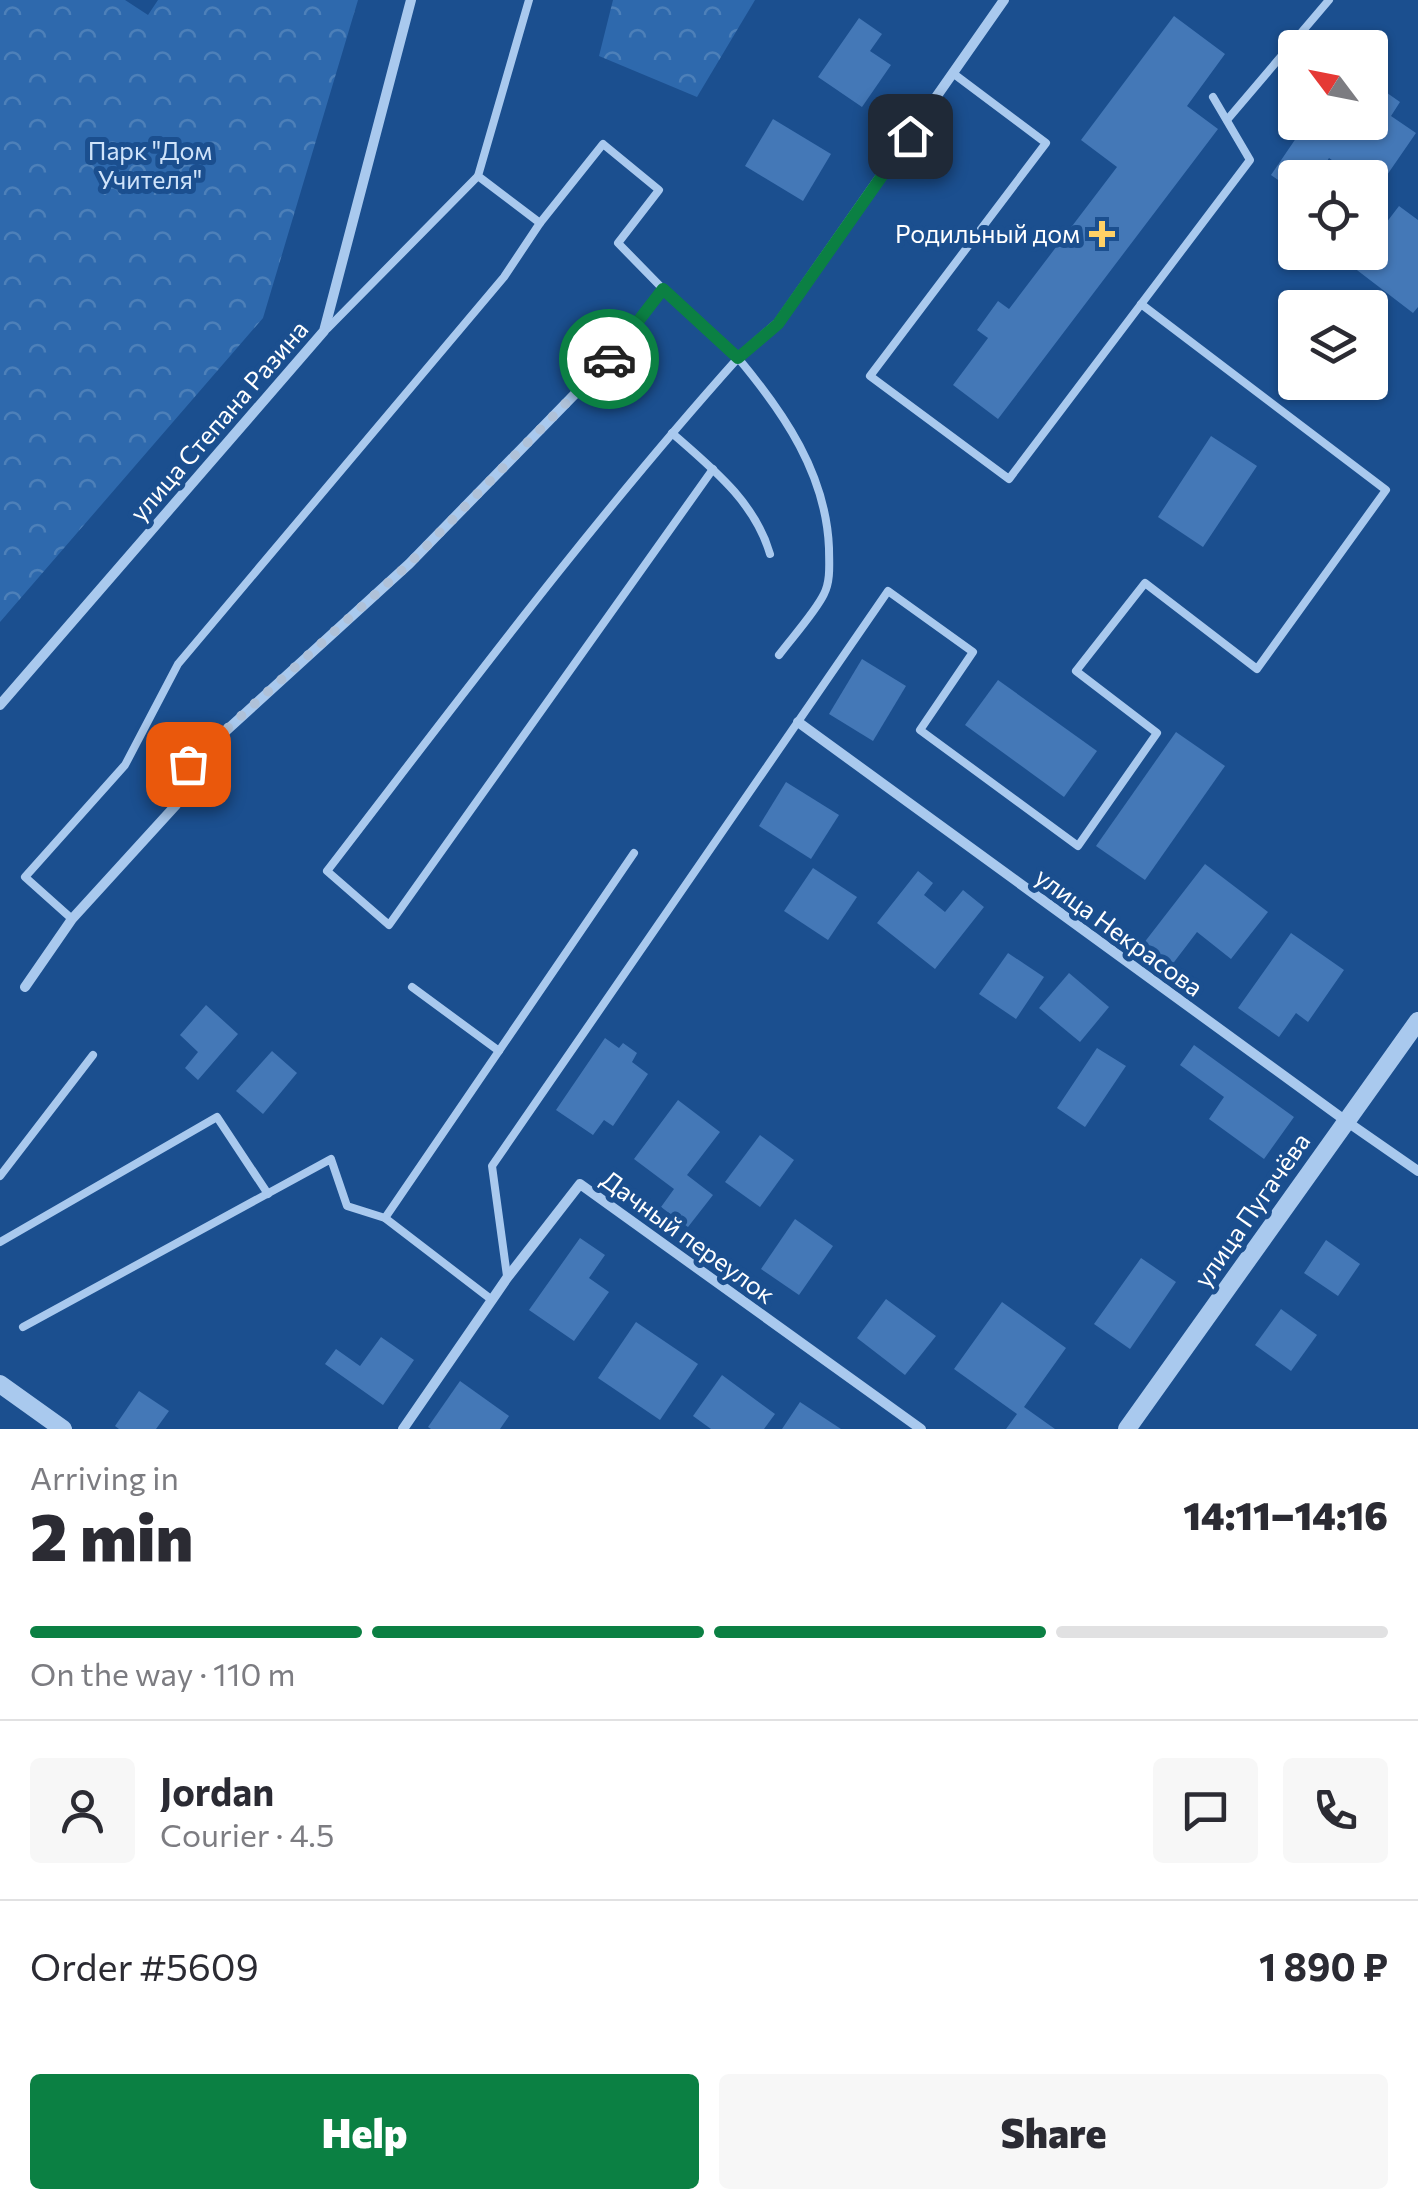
<!DOCTYPE html>
<html lang="en">
<head>
<meta charset="utf-8">
<style>
  body { margin:0; font-family:Commissioner,sans-serif; background:#f7f7f7; color:#2b2b33; height:100vh; display:flex; flex-direction:column; font-size:38px; white-space:nowrap }
  * { box-sizing:border-box; margin:0 }
  p { font-size:32px; color:#7c7c81 }
  .icon { flex:none; width:55px; height:55px; fill:none; stroke:currentColor; stroke-width:2; stroke-linecap:round; stroke-linejoin:round }
  .map { position:relative; height:1429px; overflow:hidden }
  .drawer { display:flex; flex-direction:column; background:#fff; flex:1 }
  .drawer>* { flex:none }
  .needle { width:65px; rotate:302deg }
  .controls { position:absolute; left:1278px; top:30px; display:grid; gap:20px }
  .controls a { display:grid; place-items:center; width:110px; height:110px; border-radius:10px; background:#fff; box-shadow:0 2px 8px #0004; font-size:50px }
  .pin { position:absolute; display:grid; place-items:center; width:85px; height:85px; color:#fff; margin:-42px; border-radius:20px; box-shadow:0 5px 15px #0006 }
  .courier { position:absolute; display:grid; place-items:center; width:100px; height:100px; margin:-50px; border:8px solid #0b8043; border-radius:50%; background:#fff; color:#222; box-shadow:0 2px 12px #0007 }
  .summary em { font-style:normal; font-weight:800 }
  .summary div { display:flex; flex-direction:column-reverse }
  .summary { display:flex; align-items:center; justify-content:space-between; height:170px; padding:0 30px }
  h1 { font-size:65px; font-weight:800; line-height:75px }
  .bar { display:grid; grid-template-columns:repeat(4,1fr); gap:15px 10px; align-content:center; height:120px; padding:0 30px }
  .bar i { height:12px; border-radius:8px; background:#e1e1e2 }
  .bar .active { background:#0b8043 }
  .bar p { grid-column:span 4 }
  .line { display:flex; align-items:center; gap:25px; padding:0 30px; border-top:2px solid #e1e1e2 }
  .line div { flex:1 }
  .round { display:grid; place-items:center; flex:none; width:105px; height:105px; border-radius:10px; background:#f7f7f7 }
  .button { display:flex; gap:20px; margin-top:auto; padding:20px 30px }
  .button a { flex:1; height:115px; border-radius:10px; background:#0b8043; color:#fff; font-size:40px; font-weight:800; line-height:115px; text-align:center }
  .button a+a { background:#f7f7f7; color:#2b2b33 }
  .map>svg:first-child { display:block }
  .forest { fill:url(#forest-crowns) }
  .building { fill:#4478b7 }
  .lines { fill:none; stroke-linecap:round; stroke-linejoin:round }
  .service { stroke:#a9c9ee; stroke-width:8 }
  .minor { stroke:#a9c9ee; stroke-width:10 }
  .tertiary { stroke:#a9c9ee; stroke-width:18 }
  .done { stroke:#afc1d8; stroke-width:10; stroke-dasharray:0 18 }
  .route { stroke:#0b8043; stroke-width:12 }
  .poi-dot { fill:#ffd166; stroke:#1b4f8f; stroke-width:4 }
  .labels { text-anchor:middle; stroke-width:10; stroke-linejoin:round; paint-order:stroke }
  .park-label { font-size:25px; fill:#cfe3fa; stroke:#1b4f8f }
  .poi-label { font-size:25px; fill:#fff; stroke:#1b4f8f; text-anchor:end }
  .street-label { font-size:25px; fill:#fff; stroke:#1b4f8f }
</style>
</head>
<body>
<div class="map">
<svg width="1418" height="1429" viewBox="0 0 1418 1429">
  <defs>
    <pattern id="forest-crowns" width="20" height="18" patternUnits="userSpaceOnUse" patternTransform="scale(2.5)"><rect width="20" height="18" fill="#2e69ad"/><path d="M2 6a3 3 0 1 1 6 0M12 15a3 3 0 1 1 6 0" fill="none" stroke="#4d80b9"/></pattern>
  </defs>
  <rect width="100%" height="100%" fill="#1b4f8f"/>
  <g class="forest">
    <polygon points="0,0 125,0 148,15 158,0 358,0 263,318 0,622"/>
    <polygon points="613,0 755,0 697,97 599,56"/>
  </g>
  <g class="building">
    <polygon points="1174,16 1225,54 1187,106 1218,129 998,419 953,385 988,338 977,330 998,301 1009,309 1117,167 1081,140"/>
    <polygon points="859,18 882,34 870,51 891,65 862,107 818,77"/>
    <polygon points="1370,81 1400,102 1391,116 1416,133 1376,191 1370,186 1370,178 1357,178 1329,158 1316,178 1295,178 1295,192 1271,175 1307,122 1370,122"/>
    <polygon points="773,119 831,154 803,201 745,166"/>
    <polygon points="1399,206 1418,220 1418,307 1413,313 1353,267 1364,252 1370,252 1370,244"/>
    <polygon points="1211,436 1257,466 1203,547 1158,517"/>
    <polygon points="862,659 906,686 873,741 829,714"/>
    <polygon points="998,680 1097,751 1064,797 965,725"/>
    <polygon points="1176,732 1225,766 1145,880 1096,846"/>
    <polygon points="786,782 839,815 811,859 759,826"/>
    <polygon points="1205,864 1268,912 1231,959 1197,932 1168,970 1140,948"/>
    <polygon points="813,868 857,897 828,940 784,911"/>
    <polygon points="918,871 933,883 924,895 945,912 963,890 984,907 935,969 877,923"/>
    <polygon points="1291,933 1344,970 1308,1022 1296,1013 1279,1037 1238,1008"/>
    <polygon points="1008,953 1044,977 1016,1019 979,994"/>
    <polygon points="1069,973 1109,1007 1080,1042 1039,1008"/>
    <polygon points="206,1005 238,1034 198,1080 185,1068 198,1052 180,1035"/>
    <polygon points="605,1038 619,1048 623,1043 637,1053 632,1062 648,1074 613,1126 604,1120 593,1135 556,1110"/>
    <polygon points="1194,1045 1294,1117 1264,1159 1209,1119 1224,1097 1180,1065"/>
    <polygon points="1097,1048 1126,1066 1085,1127 1057,1108"/>
    <polygon points="272,1051 297,1073 263,1114 236,1091"/>
    <polygon points="678,1100 720,1132 687,1175 713,1195 688,1227 661,1207 674,1189 634,1159"/>
    <polygon points="760,1135 794,1160 760,1207 725,1182"/>
    <polygon points="795,1219 833,1246 799,1295 761,1269"/>
    <polygon points="580,1238 605,1255 589,1278 609,1292 574,1341 529,1310"/>
    <polygon points="1326,1240 1360,1264 1338,1296 1304,1273"/>
    <polygon points="1141,1258 1176,1282 1130,1349 1094,1324"/>
    <polygon points="886,1299 936,1336 905,1375 857,1338"/>
    <polygon points="1002,1302 1066,1348 1024,1407 1055,1429 1006,1429 1017,1414 954,1369"/>
    <polygon points="1281,1309 1317,1335 1291,1371 1255,1345"/>
    <polygon points="636,1322 698,1364 660,1420 598,1378"/>
    <polygon points="381,1337 414,1360 383,1405 325,1364 336,1349 360,1366"/>
    <polygon points="722,1375 775,1414 764,1429 711,1429 693,1416"/>
    <polygon points="460,1381 509,1416 500,1429 431,1429 428,1427"/>
    <polygon points="139,1391 169,1411 156,1429 119,1429 115,1426"/>
    <polygon points="800,1402 841,1429 782,1429"/>
  </g>
  <g class="lines">
    <g class="service">
      <polyline points="954,74 1046,143 870,376 1009,479 1250,160 1213,97"/>
      <polyline points="1227,120 1329,0"/>
      <polyline points="540,223 603,144 659,190 618,243 663,289"/>
      <polyline points="327,329 478,176"/>
      <path d="M672,433C712,468 755,502 770,554"/>
      <path d="M713,469L389,925L327,871C461,697 592,521 738,358C784,413 826,474 829,548C829,563 831,580 824,594C816,611 791,639 779,655"/>
      <polyline points="72,919 25,877 125,765 178,664 504,277 540,223 478,176 529,0"/>
      <polyline points="412,987 499,1051"/>
      <polyline points="0,1176 93,1055"/>
      <polyline points="385,1218 634,853"/>
      <polyline points="0,1242 217,1117 268,1194"/>
      <polyline points="507,1276 492,1166 888,591 973,652 920,730 1078,846 1157,733 1076,671 1145,583 1257,669 1386,490 1141,304"/>
      <polyline points="23,1327 331,1159 347,1206 385,1218 492,1300"/>
    </g>
    <g class="minor">
      <polyline points="0,705 324,331 411,0"/>
      <polyline points="798,722 1346,1121 1418,1171"/>
      <polyline points="25,987 72,919 176,805 161,790 409,564 612,356 663,289 738,358 778,323 1004,0"/>
      <polyline points="403,1429 507,1278 580,1184 921,1429"/>
    </g>
    <g class="tertiary">
      <polyline points="0,1384 63,1429"/>
      <polyline points="1127,1429 1418,1021"/>
    </g>
  </g>
  <g class="lines">
    <polyline class="done" points="188,764 409,564 609,359"/>
    <polyline class="route" points="609,359 663,289 738,358 778,324 910,136"/>
  </g>
  <path class="poi-dot" d="M1097 219h10v10h10v10h-10v10h-10v-10h-10v-10h10z"/>
  <g class="labels">
    <g class="park-label">
      <text x="150" y="160">Парк "Дом<tspan x="150" dy="29">Учителя"</tspan></text>
    </g>
    <g class="poi-label">
      <text x="1080" y="243">Родильный дом</text>
    </g>
    <g class="street-label">
      <text transform="translate(219 421) rotate(-49)" y="9">улица Степана Разина</text>
      <text transform="translate(1119 932) rotate(36)" y="9">улица Некрасова</text>
      <text transform="translate(1252 1210) rotate(-55)" y="9">улица Пугачёва</text>
      <text transform="translate(688 1237) rotate(36)" y="9">Дачный переулок</text>
    </g>
  </g>
</svg>
<div class="controls">
<a><svg class="needle" viewBox="-14 -14 28 28"><path d="M0-13l5 13h-10z" fill="#e53935"/><path d="M0 13l5-13h-10z" fill="#7c7c81"/></svg></a>
<a><svg class="icon" aria-label="locate" viewBox="0 0 24 24"><circle cx="12" cy="12" r="6"/><path d="M12 2v4M12 18v4M2 12h4M18 12h4"/></svg></a>
<a><svg class="icon" aria-label="layers" viewBox="0 0 24 24"><path d="M12 4l9 5-9 5-9-5zM3 14l9 5 9-5"/></svg></a>
</div>
<div class="pin" style="left:188px;top:764px;background:#ea580c"><svg class="icon" aria-label="bag" viewBox="0 0 24 24"><path d="M5 8h14l-1 12H6zM9 8a3 3 0 0 1 6 0"/></svg></div>
<div class="pin" style="left:910px;top:136px;background:#1f2937"><svg class="icon" aria-label="home" viewBox="0 0 24 24"><path d="M3 11l9-7 9 7M6 9v11h12V9"/></svg></div>
<div class="courier" style="left:609px;top:359px"><svg class="icon" aria-label="car" viewBox="0 0 24 24"><path d="M5 17H2v-5l4-1 3-4h7l3 4 3 1v5h-3M9 17h6M6 11h13"/><circle cx="7" cy="17" r="2"/><circle cx="17" cy="17" r="2"/></svg></div>
</div>
<section class="drawer">
<div class="summary"><div><h1>2 min</h1><p>Arriving in</p></div><em>14:11–14:16</em></div>
<div class="bar"><i class="active"></i><i class="active"></i><i class="active"></i><i></i><p>On the way · 110 m</p></div>
<div class="line" style="height:180px"><a class="round"><svg class="icon" aria-label="person" viewBox="0 0 24 24"><circle cx="12" cy="8" r="4"/><path d="M4 21q1-7 8-7t8 7"/></svg></a><div><b>Jordan</b><p>Courier · 4.5</p></div><a class="round"><svg class="icon" aria-label="chat" viewBox="0 0 24 24"><path d="M4 5h16v11H9l-5 4z"/></svg></a><a class="round"><svg class="icon" aria-label="phone" viewBox="0 0 24 24"><path d="M5 4h4l2 5-3 2q2 4 5 5l2-3 5 2v4C11 20 4 13 5 4z"/></svg></a></div>
<div class="line" style="height:130px"><div>Order #5609</div><b>1 890 ₽</b></div>
<div class="button"><a>Help</a><a>Share</a></div>
</section>
</body>
</html>
